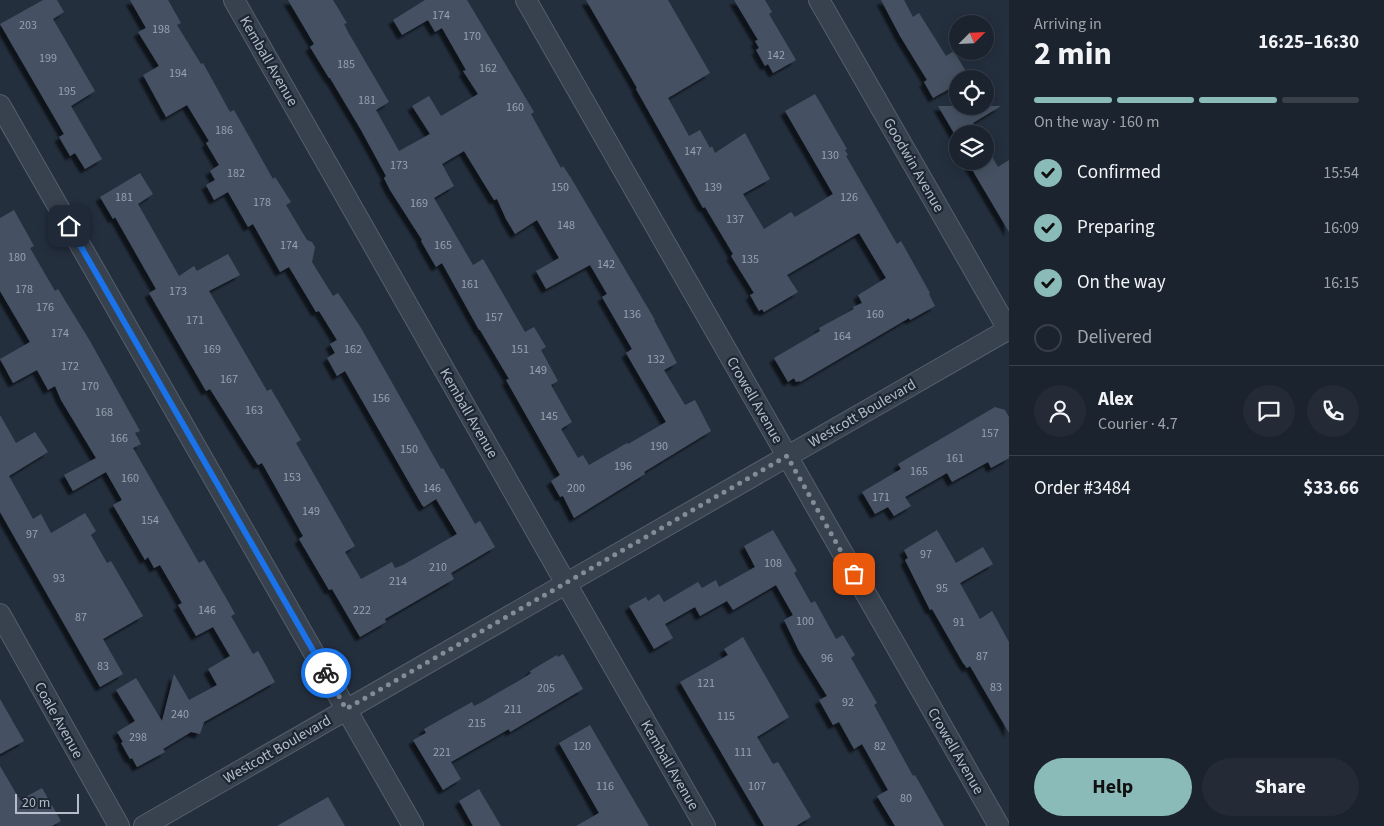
<!DOCTYPE html>
<html lang="en">
<head>
<meta charset="utf-8">
<style>
  body { margin:0; font-family:"Source Sans 3",sans-serif; background:#242b36; color:#f1f3f6; height:100vh; display:flex; flex-direction:column; font-size:19px; white-space:nowrap }
  * { box-sizing:border-box; margin:0 }
  p { font-size:16px; color:#a0a4aa }
  .icon { flex:none; width:28px; height:28px; fill:none; stroke:currentColor; stroke-width:2; stroke-linecap:round; stroke-linejoin:round }
  .map { position:relative; flex:1; overflow:hidden }
  .details { display:flex; flex-direction:column; background:#1b232e; width:375px }
  .details>* { flex:none }
  .needle { width:32px; rotate:66deg }
  .tools { position:absolute; left:949px; top:15px; display:grid; gap:10px }
  .tools a { display:grid; place-items:center; width:45px; height:45px; border-radius:50%; background:#1b232e; box-shadow:0 2px 12px #0003,0 0 0 1px #39404a; font-size:25px }
  .scale { position:absolute; left:15px; bottom:12px; width:64px; box-sizing:border-box; padding-left:5px; border:2px solid #b4bcc9; border-top:0; font-size:14px; line-height:18px; white-space:nowrap; color:#b4bcc9; -webkit-text-stroke:4px #1d2633; paint-order:stroke }
  .pin { position:absolute; display:grid; place-items:center; width:42px; height:42px; color:#fff; margin:-21px; border-radius:10px; box-shadow:0 2px 8px #0006 }
  .courier { position:absolute; display:grid; place-items:center; width:50px; height:50px; margin:-25px; border:4px solid #1a73e8; border-radius:50%; background:#fff; color:#222; box-shadow:0 1px 6px #0007 }
  .overview em { font-style:normal; font-weight:700 }
  .overview div { display:flex; flex-direction:column-reverse }
  .overview { display:flex; align-items:center; justify-content:space-between; height:85px; padding:0 25px }
  h1 { font-size:32px; font-weight:700; line-height:38px }
  .bar { display:grid; grid-template-columns:repeat(4,1fr); gap:8px 5px; align-content:center; height:60px; padding:0 25px }
  .bar i { height:6px; border-radius:4px; background:#39404a }
  .bar .on { background:#8bbbb9 }
  .bar p { grid-column:span 4 }
  .line { display:flex; align-items:center; gap:12px; padding:0 25px; border-top:1px solid #39404a }
  .line div { flex:1 }
  .round { display:grid; place-items:center; flex:none; width:52px; height:52px; border-radius:26px; background:#242b36 }
  ol { padding:0 25px; list-style:none }
  li { display:flex; align-items:center; gap:15px; height:55px }
  li p { margin-inline-start:auto }
  li .icon { padding:5px; border-radius:50%; background:#8bbbb9; color:#111; stroke-width:4 }
  li:last-child { color:#a0a4aa }
  li i { width:28px; height:28px; border:2px solid #39404a; border-radius:50% }
  .cta { display:flex; gap:10px; margin-top:auto; padding:10px 25px }
  .cta a { flex:1; height:58px; border-radius:30px; background:#8bbbb9; color:#111; font-size:20px; font-weight:700; line-height:58px; text-align:center }
  .cta a+a { background:#242b36; color:#f1f3f6 }
  main { display:flex; flex:1; min-height:0 }
  .map>svg:first-child { display:block }
  .building { fill:#455162; fill-rule:evenodd; filter:url(#shadow) }
  .lines { fill:none; stroke-linecap:round; stroke-linejoin:round }
  .minor-casing { stroke:#565f6c; stroke-width:22 }
  .minor { stroke:#38414e; stroke-width:20 }
  .done { stroke:#828b98; stroke-width:5; stroke-dasharray:0 9 }
  .route { stroke:#1a73e8; stroke-width:6 }
  .labels { text-anchor:middle; stroke-width:4.5; stroke-linejoin:round; paint-order:stroke }
  .number-label { font-size:12px; fill:#98a1af }
  .street-label { font-size:15px; fill:#b4bcc9; stroke:#1d2633 }
</style>
</head>
<body>
<main>
<div class="map">
<svg width="1009" height="826" viewBox="0 0 1009 826">
  <defs>
    <filter id="shadow"><feDropShadow dx="-4.5" dy="4.5" stdDeviation="1" flood-color="#0009"/></filter>
  </defs>
  <rect width="100%" height="100%" fill="#242f3e"/>
  <g class="building">
    <polygon points="43,0 57,0 64,12 53,19 95,91 71,106 102,159 85,169 75,153 70,156 59,137 64,134 0,24"/>
    <polygon points="130,0 168,0 181,23 177,25 201,64 203,63 230,112 234,110 273,179 275,177 291,202 286,205 307,240 312,242 315,247 312,262 333,296 338,293 361,328 441,469 443,468 475,524 480,521 495,547 451,573 454,579 385,619 386,622 360,637 332,589 329,590 299,539 303,536 262,463 258,465 210,389 206,391 149,293 156,289 115,217 113,219 100,197 140,173 153,194 138,204 179,276 194,266 197,271 228,254 240,275 209,291 267,391 271,389 301,440 296,443 355,546 345,552 361,579 392,562 395,568 403,565 457,534 436,499 424,507 422,505 345,371 337,376 327,358 335,353 330,344 337,340 319,311 316,312 289,267 280,272 253,224 248,227 228,192 214,200 206,185 215,180 210,171 219,165 206,143 209,141 187,105 166,117 143,75 159,66 138,32 146,28"/>
    <path d="M288,0H333L347,23L344,24L348,32L389,102L376,110L399,151L430,134L412,106L429,96L441,116L478,94L463,71L466,70L442,28L435,32L428,20L402,35L393,20L425,0H467L534,112L531,114L561,168L563,166L571,178L655,320H654L677,363L664,370L685,405L695,400L711,431L644,472L645,474L574,518L563,496L560,497L551,481L560,475L506,380L509,379L480,330H479L442,263L436,267L421,241L422,240L390,190L384,178L386,176L361,130L330,78H329L310,47L314,44ZM464,151L494,200L497,199L506,219L515,234L537,220L559,258L536,271L546,289L590,265L607,294L602,297L632,349L626,353L666,422L628,444L627,443L589,465L583,455L578,458L561,429L572,422L551,385L558,381L541,350L546,347L534,327L525,332L483,259L473,265L434,198L454,186L442,164Z"/>
    <polygon points="586,0 668,0 710,73 668,98 689,136 700,130 710,148 712,146 715,153 745,133 770,179 743,194 764,229 791,212 795,217 833,194 785,111 815,94 847,149 845,150 848,155 846,156 897,244 901,241 930,293 929,294 935,306 910,320 909,318 800,382 799,381 796,382 794,378 788,382 774,358 820,331 819,328 854,309 853,307 862,303 858,295 886,278 859,233 787,275 798,292 764,312 762,309 759,311 750,295 754,293 731,256 733,254 705,207 703,208 690,185 636,89 637,88"/>
    <polygon points="734,0 765,0 772,12 769,14 796,60 773,73 768,64 765,66 756,50 759,48 755,41 758,40"/>
    <polygon points="881,0 904,0 913,17 919,13 946,56 954,51 969,77 966,79 958,79 958,84 933,98 924,82 927,80 900,36"/>
    <polygon points="938,106 1001,106 973,123 979,134 958,134 958,140"/>
    <polygon points="985,144 998,167 1009,160 1009,232 967,161 985,161"/>
    <polygon points="14,210 34,246 30,248 55,291 58,289 90,341 140,431 135,433 141,444 133,448 199,563 204,560 229,603 235,614 231,616 253,654 258,651 275,682 204,722 200,734 191,732 163,749 165,752 137,767 132,758 130,759 121,743 123,742 117,732 135,721 116,690 136,678 162,721 174,674 189,700 217,685 208,669 230,656 213,627 196,636 178,605 182,603 160,565 154,568 148,557 145,560 113,505 122,500 106,472 73,491 64,475 96,458 61,400 55,386 48,390 37,370 13,383 0,359 30,342 0,291 0,218"/>
    <polygon points="995,407 1005,410 1009,417 1009,458 991,468 988,462 952,482 947,473 905,497 911,506 894,516 888,507 875,514 862,492 901,469 898,464"/>
    <polygon points="0,415 16,443 35,432 48,452 9,476 33,519 41,514 51,533 85,513 96,531 91,535 107,563 111,561 143,616 103,639 123,674 100,687 0,512"/>
    <polygon points="773,530 797,571 794,573 811,603 815,601 836,639 843,635 855,655 851,658 877,703 874,705 913,776 915,775 944,826 895,826 877,796 888,790 862,744 854,749 839,722 833,725 819,700 827,696 799,651 784,620 793,615 776,585 733,610 727,601 700,616 695,607 665,624 673,638 654,649 629,606 646,597 648,601 659,594 664,602 698,582 702,588 716,580 719,587 755,567 744,546"/>
    <polygon points="937,530 956,563 983,547 993,564 960,583 980,619 992,611 1009,642 1009,733 970,666 967,668 963,663 932,609 930,610 905,560 908,558 904,550"/>
    <polygon points="743,637 789,717 757,737 773,764 778,762 811,817 796,826 764,826 680,682 728,655 724,649"/>
    <polygon points="563,654 583,689 510,732 509,729 451,762 461,779 443,790 413,740 426,733 424,729 447,716 472,702 474,706 482,702 527,676 531,673 530,671 557,655 558,657"/>
    <polygon points="0,699 24,741 0,754"/>
    <polygon points="590,725 612,763 649,826 576,826 599,813 559,743"/>
    <polygon points="0,766 20,800 42,788 61,821 52,826 0,826"/>
    <polygon points="479,789 501,826 473,826 459,801"/>
    <polygon points="328,797 345,826 277,826"/>
  </g>
  <g class="lines">
    <g class="minor-casing">
      <g id="minor">
        <polyline points="234,0 552,559 705,826"/>
        <polyline points="526,0 999,826"/>
        <polyline points="819,0 1009,331"/>
        <polyline points="0,105 413,826"/>
        <polyline points="0,614 119,826"/>
        <polyline points="144,826 1009,329"/>
      </g>
    </g>
    <use href="#minor" class="minor"/>
  </g>
  <g class="lines">
    <polyline class="done" points="326,673 346,709 787,456 854,574"/>
    <polyline class="route" points="69,226 326,673"/>
  </g>
  <g class="labels">
    <g class="number-label">
      <text x="441" y="19">174</text>
      <text x="28" y="29">203</text>
      <text x="161" y="33">198</text>
      <text x="472" y="40">170</text>
      <text x="776" y="59">142</text>
      <text x="48" y="62">199</text>
      <text x="346" y="68">185</text>
      <text x="488" y="72">162</text>
      <text x="178" y="77">194</text>
      <text x="67" y="95">195</text>
      <text x="367" y="104">181</text>
      <text x="515" y="111">160</text>
      <text x="224" y="134">186</text>
      <text x="693" y="155">147</text>
      <text x="830" y="159">130</text>
      <text x="399" y="169">173</text>
      <text x="236" y="177">182</text>
      <text x="560" y="191">150</text>
      <text x="713" y="191">139</text>
      <text x="124" y="201">181</text>
      <text x="849" y="201">126</text>
      <text x="262" y="206">178</text>
      <text x="419" y="207">169</text>
      <text x="735" y="223">137</text>
      <text x="566" y="229">148</text>
      <text x="289" y="249">174</text>
      <text x="443" y="249">165</text>
      <text x="17" y="261">180</text>
      <text x="750" y="263">135</text>
      <text x="606" y="268">142</text>
      <text x="470" y="288">161</text>
      <text x="24" y="293">178</text>
      <text x="178" y="295">173</text>
      <text x="45" y="311">176</text>
      <text x="632" y="318">136</text>
      <text x="875" y="318">160</text>
      <text x="494" y="321">157</text>
      <text x="195" y="324">171</text>
      <text x="60" y="337">174</text>
      <text x="842" y="340">164</text>
      <text x="212" y="353">169</text>
      <text x="353" y="353">162</text>
      <text x="520" y="353">151</text>
      <text x="656" y="363">132</text>
      <text x="70" y="370">172</text>
      <text x="538" y="374">149</text>
      <text x="229" y="383">167</text>
      <text x="90" y="390">170</text>
      <text x="381" y="402">156</text>
      <text x="254" y="414">163</text>
      <text x="104" y="416">168</text>
      <text x="549" y="420">145</text>
      <text x="990" y="437">157</text>
      <text x="119" y="442">166</text>
      <text x="659" y="450">190</text>
      <text x="409" y="453">150</text>
      <text x="955" y="462">161</text>
      <text x="623" y="470">196</text>
      <text x="919" y="475">165</text>
      <text x="292" y="481">153</text>
      <text x="130" y="482">160</text>
      <text x="432" y="492">146</text>
      <text x="576" y="492">200</text>
      <text x="881" y="501">171</text>
      <text x="311" y="515">149</text>
      <text x="150" y="524">154</text>
      <text x="32" y="538">97</text>
      <text x="926" y="558">97</text>
      <text x="773" y="567">108</text>
      <text x="438" y="571">210</text>
      <text x="59" y="582">93</text>
      <text x="398" y="585">214</text>
      <text x="942" y="592">95</text>
      <text x="207" y="614">146</text>
      <text x="362" y="614">222</text>
      <text x="81" y="621">87</text>
      <text x="805" y="625">100</text>
      <text x="959" y="626">91</text>
      <text x="982" y="660">87</text>
      <text x="827" y="662">96</text>
      <text x="103" y="670">83</text>
      <text x="706" y="687">121</text>
      <text x="996" y="691">83</text>
      <text x="546" y="692">205</text>
      <text x="848" y="706">92</text>
      <text x="513" y="713">211</text>
      <text x="180" y="718">240</text>
      <text x="726" y="720">115</text>
      <text x="477" y="727">215</text>
      <text x="138" y="741">298</text>
      <text x="582" y="750">120</text>
      <text x="880" y="750">82</text>
      <text x="442" y="756">221</text>
      <text x="743" y="756">111</text>
      <text x="605" y="790">116</text>
      <text x="757" y="790">107</text>
      <text x="906" y="802">80</text>
    </g>
    <g class="street-label">
      <text transform="translate(269 61) rotate(60)" y="5">Kemball Avenue</text>
      <text transform="translate(914 165) rotate(60)" y="5">Goodwin Avenue</text>
      <text transform="translate(755 400) rotate(60)" y="5">Crowell Avenue</text>
      <text transform="translate(469 413) rotate(60)" y="5">Kemball Avenue</text>
      <text transform="translate(862 413) rotate(-30)" y="5">Westcott Boulevard</text>
      <text transform="translate(59 720) rotate(61)" y="5">Coale Avenue</text>
      <text transform="translate(277 749) rotate(-30)" y="5">Westcott Boulevard</text>
      <text transform="translate(956 751) rotate(60)" y="5">Crowell Avenue</text>
      <text transform="translate(670 765) rotate(60)" y="5">Kemball Avenue</text>
    </g>
  </g>
</svg>
<div class="tools">
<a><svg class="needle" viewBox="-14 -14 28 28"><path d="M0-13l5 13h-10z" fill="#e53935"/><path d="M0 13l5-13h-10z" fill="#a0a4aa"/></svg></a>
<a><svg class="icon" aria-label="locate" viewBox="0 0 24 24"><circle cx="12" cy="12" r="6"/><path d="M12 2v4M12 18v4M2 12h4M18 12h4"/></svg></a>
<a><svg class="icon" aria-label="layers" viewBox="0 0 24 24"><path d="M12 4l9 5-9 5-9-5zM3 14l9 5 9-5"/></svg></a>
</div>
<div class="scale">20 m</div>
<div class="pin" style="left:854px;top:574px;background:#ea580c"><svg class="icon" aria-label="bag" viewBox="0 0 24 24"><path d="M5 8h14l-1 12H6zM9 8a3 3 0 0 1 6 0"/></svg></div>
<div class="pin" style="left:69px;top:226px;background:#1f2937"><svg class="icon" aria-label="home" viewBox="0 0 24 24"><path d="M3 11l9-7 9 7M6 9v11h12V9"/></svg></div>
<div class="courier" style="left:326px;top:673px"><svg class="icon" aria-label="bike" viewBox="0 0 24 24"><circle cx="6" cy="16" r="4"/><circle cx="18" cy="16" r="4"/><path d="M6 16l4-8h5l3 8M10 8l3 8H6M13 5h3"/></svg></div>
</div>
<section class="details">
<div class="overview"><div><h1>2 min</h1><p>Arriving in</p></div><em>16:25–16:30</em></div>
<div class="bar"><i class="on"></i><i class="on"></i><i class="on"></i><i></i><p>On the way · 160 m</p></div>
<ol>
<li><svg class="icon" aria-label="check" viewBox="0 0 24 24"><path d="M5 12l5 5 9-10"/></svg>Confirmed<p>15:54</p></li>
<li><svg class="icon" aria-label="check" viewBox="0 0 24 24"><path d="M5 12l5 5 9-10"/></svg>Preparing<p>16:09</p></li>
<li><svg class="icon" aria-label="check" viewBox="0 0 24 24"><path d="M5 12l5 5 9-10"/></svg>On the way<p>16:15</p></li>
<li><i></i>Delivered</li>
</ol>
<div class="line" style="height:90px"><a class="round"><svg class="icon" aria-label="person" viewBox="0 0 24 24"><circle cx="12" cy="8" r="4"/><path d="M4 21q1-7 8-7t8 7"/></svg></a><div><b>Alex</b><p>Courier · 4.7</p></div><a class="round"><svg class="icon" aria-label="chat" viewBox="0 0 24 24"><path d="M4 5h16v11H9l-5 4z"/></svg></a><a class="round"><svg class="icon" aria-label="phone" viewBox="0 0 24 24"><path d="M5 4h4l2 5-3 2q2 4 5 5l2-3 5 2v4C11 20 4 13 5 4z"/></svg></a></div>
<div class="line" style="height:65px"><div>Order #3484</div><b>$33.66</b></div>
<div class="cta"><a>Help</a><a>Share</a></div>
</section>
</main>
</body>
</html>
